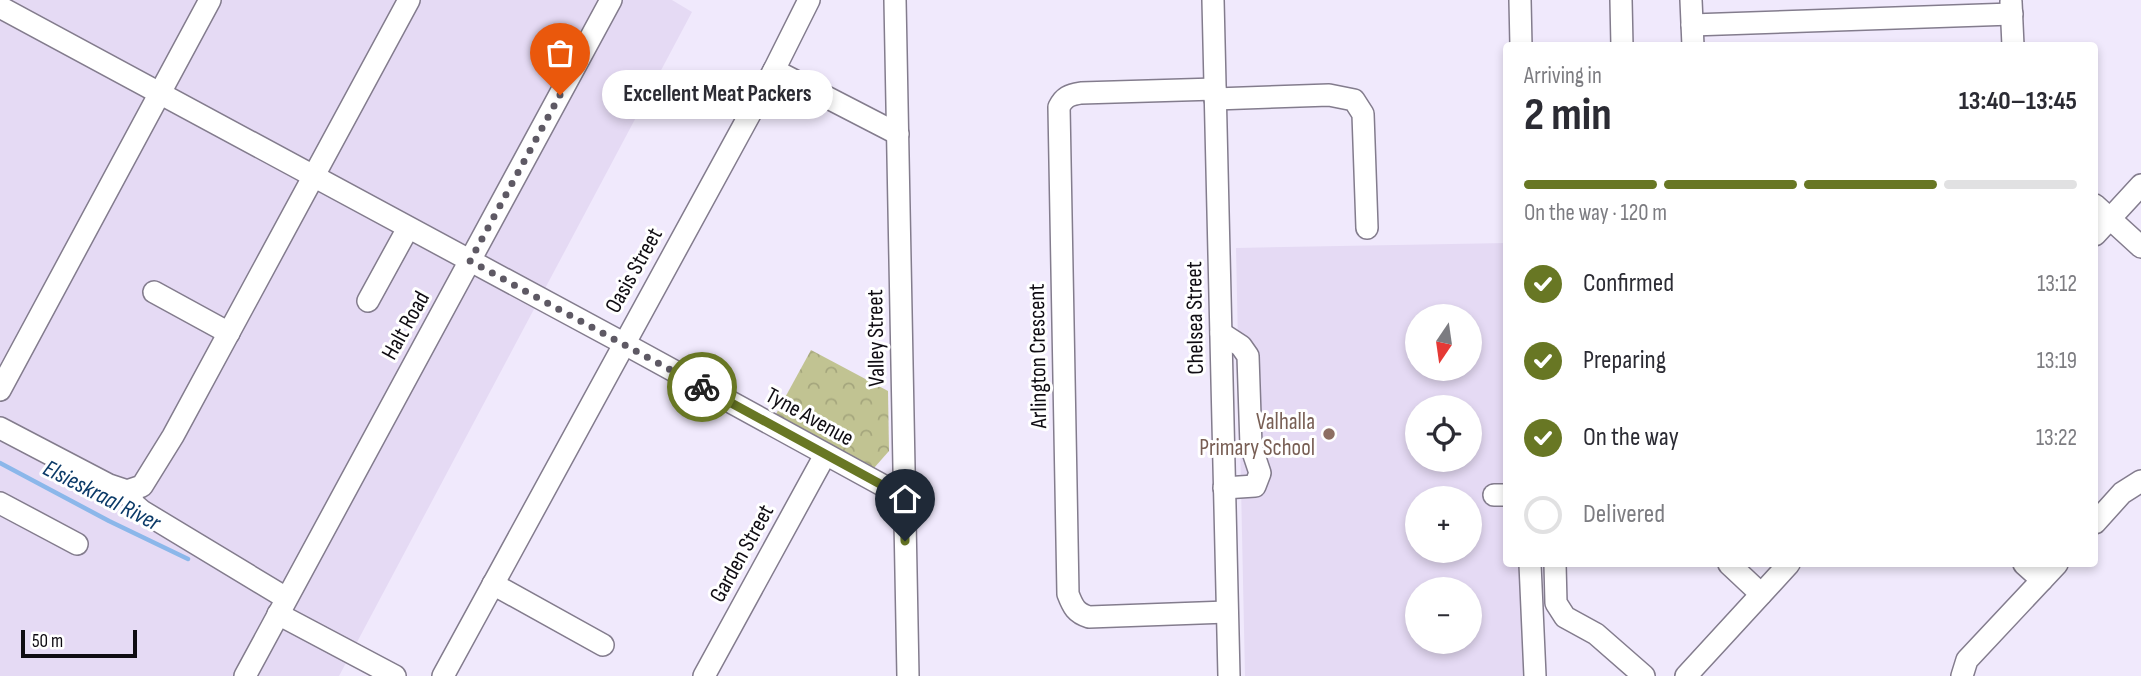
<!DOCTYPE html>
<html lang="en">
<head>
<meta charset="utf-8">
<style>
  body { margin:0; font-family:"Sofia Sans Condensed",sans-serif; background:#f7f7f7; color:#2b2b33; height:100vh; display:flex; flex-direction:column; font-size:26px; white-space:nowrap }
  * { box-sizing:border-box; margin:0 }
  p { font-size:23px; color:#7c7c81 }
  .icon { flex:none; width:38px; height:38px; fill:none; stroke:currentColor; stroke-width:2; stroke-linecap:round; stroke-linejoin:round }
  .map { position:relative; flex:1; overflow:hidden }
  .sheet { position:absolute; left:1503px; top:42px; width:595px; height:525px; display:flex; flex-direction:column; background:#fff; border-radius:7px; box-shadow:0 4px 10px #0003 }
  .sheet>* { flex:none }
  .needle { width:46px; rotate:193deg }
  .tools { position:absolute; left:1405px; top:304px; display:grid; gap:14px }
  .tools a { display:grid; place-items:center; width:77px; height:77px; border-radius:50%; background:#fff; box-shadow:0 4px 10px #0003; font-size:35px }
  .scale { position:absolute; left:21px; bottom:18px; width:116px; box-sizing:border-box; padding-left:7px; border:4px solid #0f0c12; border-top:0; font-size:19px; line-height:24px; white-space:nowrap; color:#0f0c12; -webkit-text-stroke:5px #fff; paint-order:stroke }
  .pin { position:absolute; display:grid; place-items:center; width:60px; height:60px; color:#fff; margin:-72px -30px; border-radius:50% 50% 50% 0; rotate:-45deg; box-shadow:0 0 7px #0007 }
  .pin .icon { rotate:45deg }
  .courier { position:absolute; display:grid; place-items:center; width:70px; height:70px; margin:-35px; border:5px solid #687724; border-radius:50%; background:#fff; color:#222; box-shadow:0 2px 9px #0007 }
  .bubble { position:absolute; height:49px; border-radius:24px; background:#fff; box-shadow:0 4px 10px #0003; font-size:23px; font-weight:700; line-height:49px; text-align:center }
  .summary em { font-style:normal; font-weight:700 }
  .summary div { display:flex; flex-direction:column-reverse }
  .summary { display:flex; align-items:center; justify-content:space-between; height:119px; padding:0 21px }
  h1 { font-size:46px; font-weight:700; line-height:52px }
  .bar { display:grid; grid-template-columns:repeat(4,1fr); gap:10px 7px; align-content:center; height:84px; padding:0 21px }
  .bar i { height:9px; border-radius:5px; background:#e1e1e2 }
  .bar .on { background:#687724 }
  .bar p { grid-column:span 4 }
  ol { padding:0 21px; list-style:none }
  li { display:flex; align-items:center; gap:21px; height:77px }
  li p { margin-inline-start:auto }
  li .icon { padding:7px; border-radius:50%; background:#687724; color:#fff; stroke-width:4 }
  li:last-child { color:#7c7c81 }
  li i { width:38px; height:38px; border:4px solid #e1e1e2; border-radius:50% }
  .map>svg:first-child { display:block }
  .built { fill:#e5daf4; fill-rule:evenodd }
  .park { fill:url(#park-crowns) }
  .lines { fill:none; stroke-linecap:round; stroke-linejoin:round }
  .stream { stroke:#8bb7ea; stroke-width:4.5 }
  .minor-casing { stroke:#837c8d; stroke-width:24 }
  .minor { stroke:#fff; stroke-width:21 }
  .done { stroke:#5e5964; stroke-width:7; stroke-dasharray:0 12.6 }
  .route { stroke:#687724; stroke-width:9 }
  .education-dot { fill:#8d6e63; stroke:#fff; stroke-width:2.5 }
  .labels { text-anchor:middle; stroke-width:6; stroke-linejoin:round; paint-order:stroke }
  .street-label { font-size:23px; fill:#0f0c12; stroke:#fff }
  .education-label { font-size:23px; fill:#785e54; stroke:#fff; text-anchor:end }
  .water-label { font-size:24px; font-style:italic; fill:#0b3a68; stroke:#fff }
</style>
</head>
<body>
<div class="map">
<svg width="2141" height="676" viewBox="0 0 2141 676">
  <defs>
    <pattern id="park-crowns" width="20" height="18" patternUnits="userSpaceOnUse" patternTransform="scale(1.75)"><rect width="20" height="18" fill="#c1c392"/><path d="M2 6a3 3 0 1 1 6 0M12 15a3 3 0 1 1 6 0" fill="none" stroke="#a5a67d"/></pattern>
  </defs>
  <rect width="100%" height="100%" fill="#f0e9fc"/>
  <g class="built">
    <polygon points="0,0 672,0 692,12 339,676 0,676"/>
    <path d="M1507,243V564H1526L1530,676H1245L1236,248ZM1418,317H1470V369H1418ZM1418,408H1470V460H1418ZM1418,499H1470V551H1418ZM1418,590H1470V642H1418Z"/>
  </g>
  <polygon class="park" points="811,350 888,391 889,451 874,468 776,414"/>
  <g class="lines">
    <polyline class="stream" points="0,463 109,521 188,559"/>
    <g class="minor-casing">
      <g id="minor">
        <polyline points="895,0 908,676"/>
        <polyline points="1213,0 1229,676"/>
        <polyline points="1520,0 1521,46"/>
        <polyline points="1621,0 1622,46"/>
        <polyline points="1691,0 1693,46"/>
        <polyline points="2011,2 2013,46"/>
        <polyline points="0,7 623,343 904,497"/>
        <polyline points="1692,25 2012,14"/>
        <polyline points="774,70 898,134"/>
        <path d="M1215,89L1081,93C1069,95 1064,97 1059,107L1068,594C1073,607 1076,613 1089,617L1227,612"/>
        <polyline points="1215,99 1329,95 1354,100 1363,114 1367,228"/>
        <polyline points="2095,205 2141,247"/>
        <polyline points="2095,235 2141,185"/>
        <polyline points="154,292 229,333"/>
        <polyline points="368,301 408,228"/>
        <polyline points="1221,333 1241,346 1248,356 1251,446 1260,473 1255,486 1224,488"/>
        <polyline points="0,390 210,0"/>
        <polyline points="0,428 109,485 127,491 142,486 173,436 409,0"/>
        <polyline points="127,491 135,505 142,511 286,598"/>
        <polyline points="1494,495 1507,495"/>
        <polyline points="0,503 77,544"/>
        <polyline points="2095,523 2122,493 2141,481"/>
        <polyline points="1530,564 1535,676"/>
        <polyline points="1555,564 1556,603 1565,617 1596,634 1644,676"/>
        <polyline points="1729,564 1761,594"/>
        <polyline points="2024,564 2042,580"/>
        <polyline points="493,584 603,645"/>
        <polyline points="278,614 395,676"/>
        <polyline points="245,676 611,0"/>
        <polyline points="443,676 774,70 809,0"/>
        <polyline points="704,676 825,455"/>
        <polyline points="1686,676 1789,564"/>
        <polyline points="1962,676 1967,660 2057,564"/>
      </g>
    </g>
    <use href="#minor" class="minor"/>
  </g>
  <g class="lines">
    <polyline class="done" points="560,95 470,261 702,387"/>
    <polyline class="route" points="702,387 904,497 905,541"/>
  </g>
  <circle class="education-dot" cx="1329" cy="434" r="7"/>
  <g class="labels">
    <g class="street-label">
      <text transform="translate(633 270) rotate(-61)" y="8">Oasis Street</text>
      <text transform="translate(1194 318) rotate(-91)" y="8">Chelsea Street</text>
      <text transform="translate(405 325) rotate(-61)" y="8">Halt Road</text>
      <text transform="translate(875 338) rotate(-91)" y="8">Valley Street</text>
      <text transform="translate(1037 356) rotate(-91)" y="8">Arlington Crescent</text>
      <text transform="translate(810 416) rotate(29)" y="8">Tyne Avenue</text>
      <text transform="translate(741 553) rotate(-61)" y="8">Garden Street</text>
    </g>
    <g class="education-label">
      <text x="1315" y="429">Valhalla<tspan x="1315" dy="26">Primary School</tspan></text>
    </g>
    <g class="water-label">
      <text transform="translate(102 495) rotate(27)" y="8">Elsieskraal River</text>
    </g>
  </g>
</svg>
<div class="tools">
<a><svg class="needle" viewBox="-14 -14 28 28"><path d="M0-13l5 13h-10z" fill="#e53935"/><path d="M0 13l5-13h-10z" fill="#7c7c81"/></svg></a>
<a><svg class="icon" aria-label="locate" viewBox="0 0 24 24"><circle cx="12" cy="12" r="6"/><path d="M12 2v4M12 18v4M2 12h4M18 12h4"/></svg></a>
<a>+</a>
<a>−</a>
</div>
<div class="scale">50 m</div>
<div class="pin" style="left:560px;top:95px;background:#ea580c"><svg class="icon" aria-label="bag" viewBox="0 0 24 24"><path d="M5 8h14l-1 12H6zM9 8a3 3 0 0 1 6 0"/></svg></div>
<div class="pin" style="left:905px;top:541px;background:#1f2937"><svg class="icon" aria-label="home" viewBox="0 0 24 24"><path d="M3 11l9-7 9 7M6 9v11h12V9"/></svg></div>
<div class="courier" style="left:702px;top:387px"><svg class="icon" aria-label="bike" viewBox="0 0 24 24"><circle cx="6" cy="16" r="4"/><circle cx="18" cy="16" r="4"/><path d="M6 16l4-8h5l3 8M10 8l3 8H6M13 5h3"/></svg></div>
<div class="bubble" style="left:602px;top:70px;width:231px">Excellent Meat Packers</div>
<section class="sheet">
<div class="summary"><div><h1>2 min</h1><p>Arriving in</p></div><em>13:40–13:45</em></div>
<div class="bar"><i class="on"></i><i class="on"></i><i class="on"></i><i></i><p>On the way · 120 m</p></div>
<ol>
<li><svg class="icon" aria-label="check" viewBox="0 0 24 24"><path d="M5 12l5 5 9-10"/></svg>Confirmed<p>13:12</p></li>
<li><svg class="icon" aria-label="check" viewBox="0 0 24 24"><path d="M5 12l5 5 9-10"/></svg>Preparing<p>13:19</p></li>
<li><svg class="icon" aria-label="check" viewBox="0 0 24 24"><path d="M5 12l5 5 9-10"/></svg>On the way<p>13:22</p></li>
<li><i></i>Delivered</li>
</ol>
</section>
</div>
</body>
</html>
